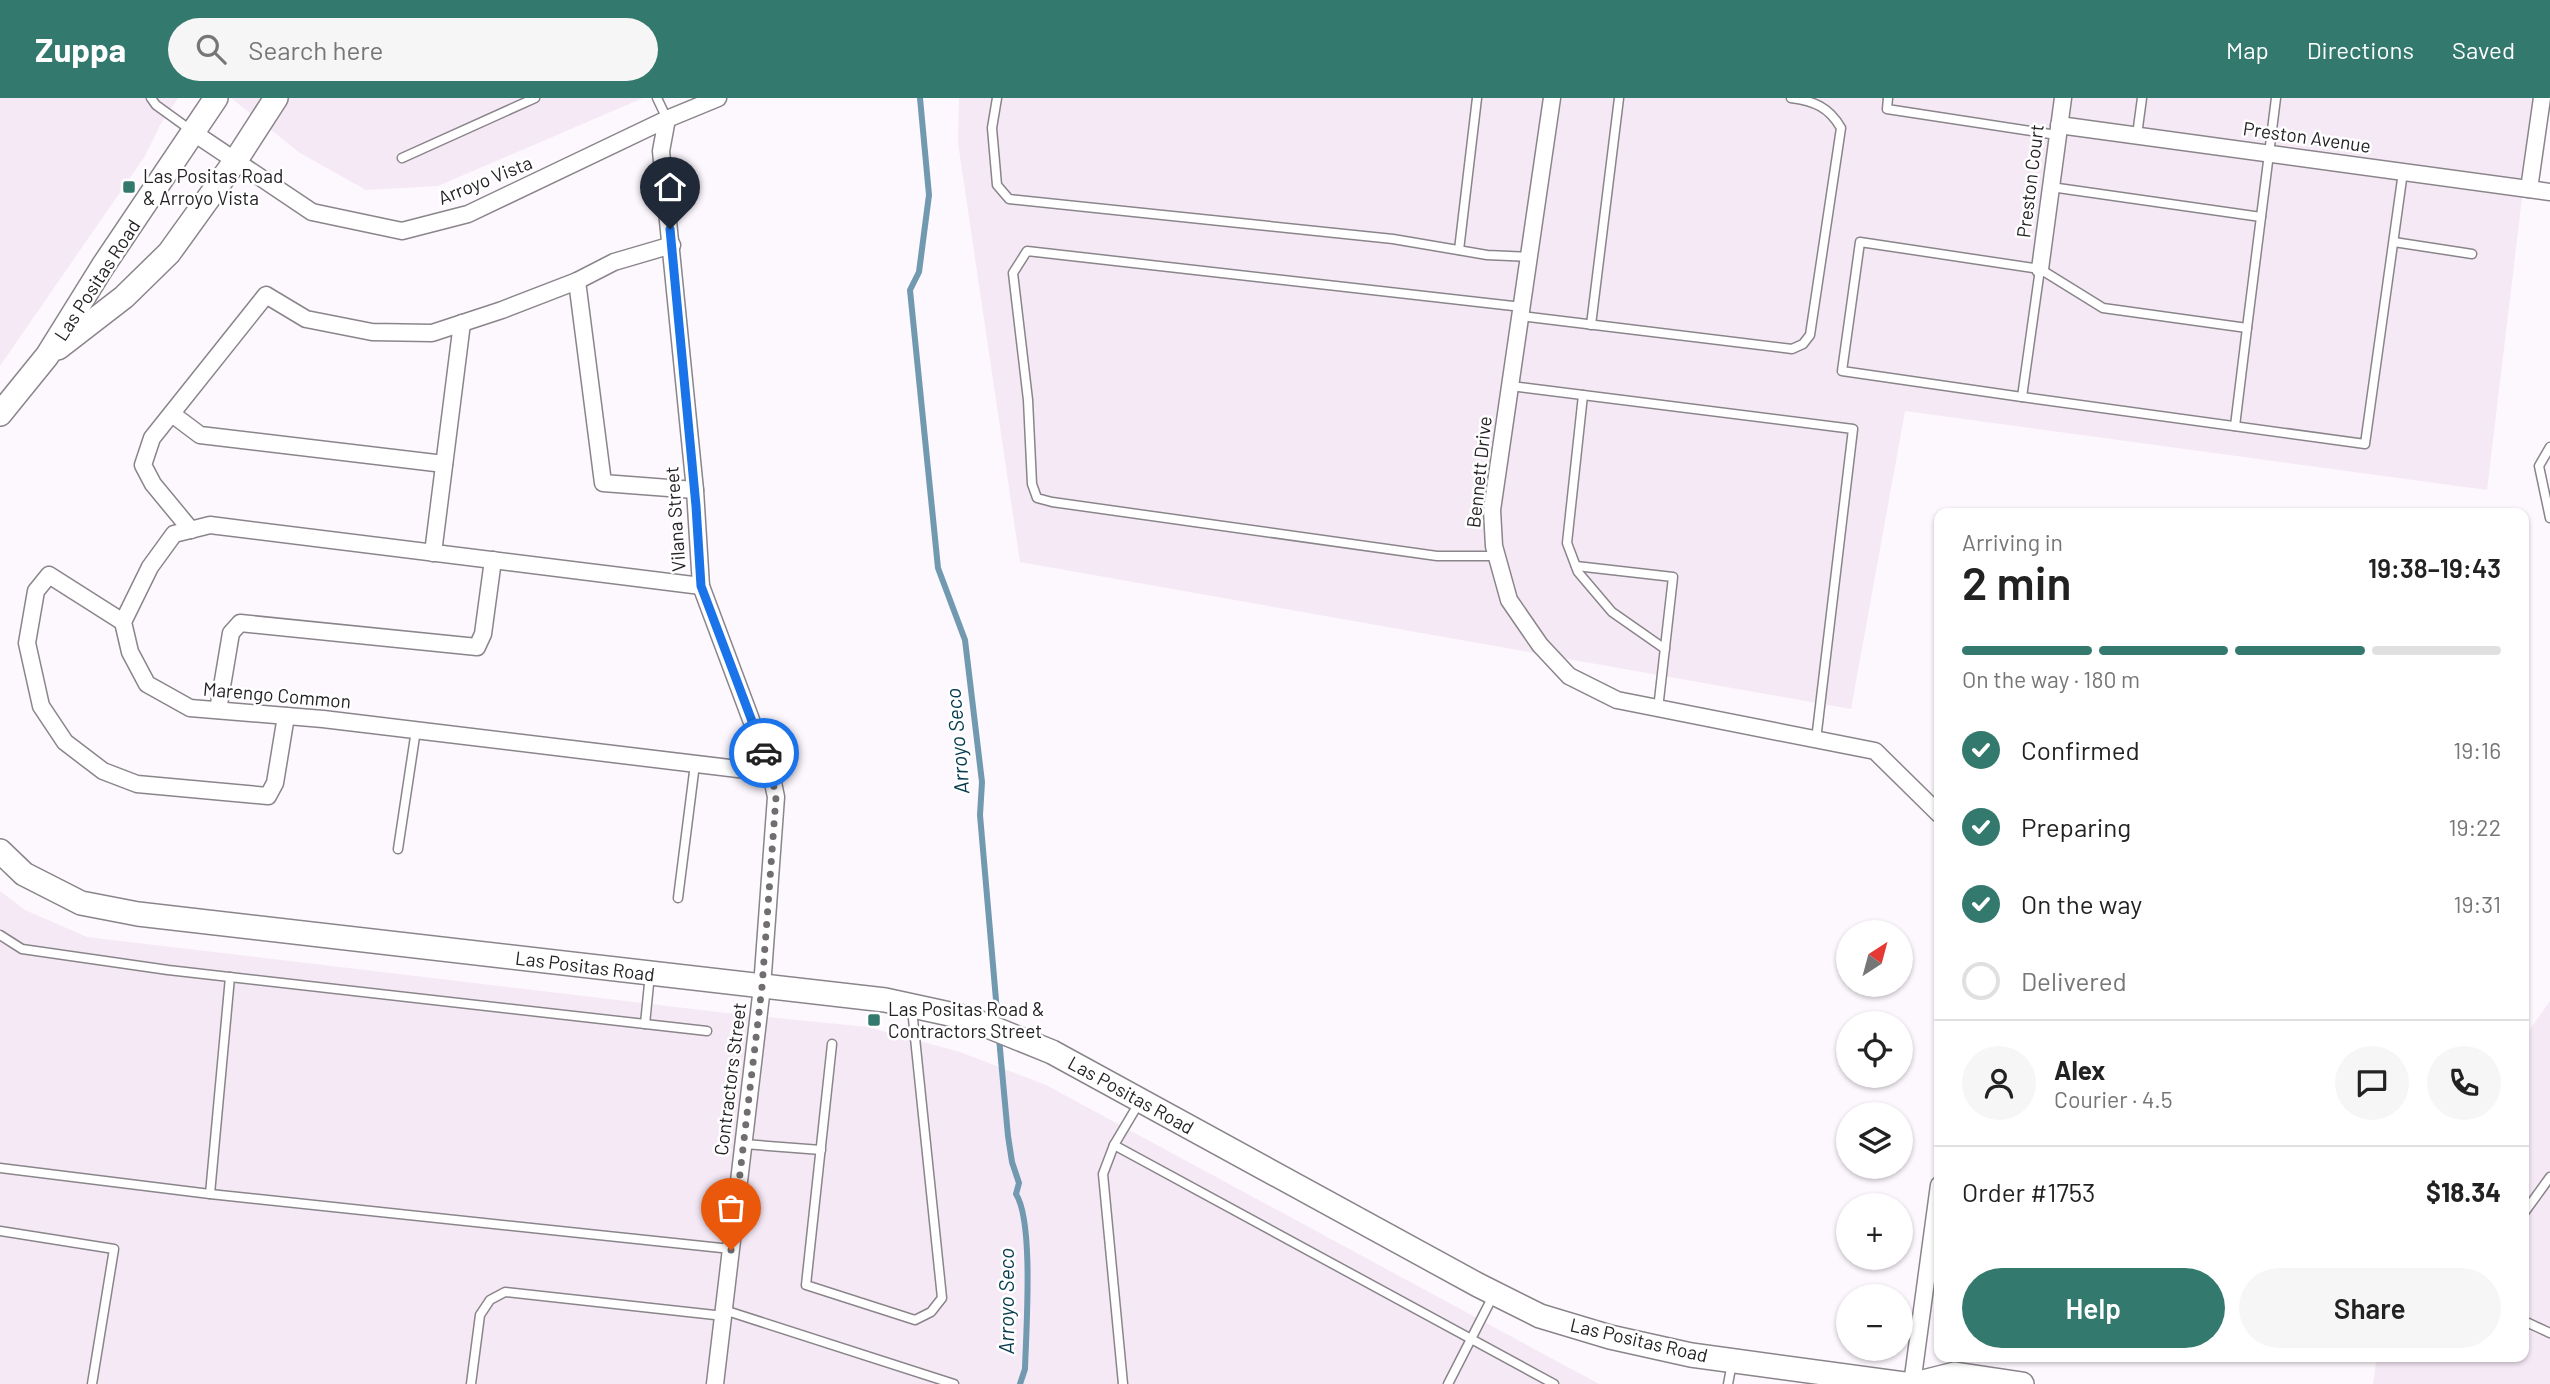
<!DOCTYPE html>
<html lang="en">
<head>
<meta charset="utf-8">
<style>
  body { margin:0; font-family:Barlow,sans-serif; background:#f6f6f6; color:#222; height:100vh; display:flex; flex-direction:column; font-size:26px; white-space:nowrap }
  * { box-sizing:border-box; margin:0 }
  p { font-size:23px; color:#767676 }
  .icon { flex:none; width:38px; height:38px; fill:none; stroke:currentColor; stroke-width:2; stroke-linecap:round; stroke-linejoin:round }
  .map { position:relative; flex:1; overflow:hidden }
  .sheet { position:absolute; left:1934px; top:410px; width:595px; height:854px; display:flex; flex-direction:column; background:#fff; border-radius:14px; box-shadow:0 2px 5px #0004 }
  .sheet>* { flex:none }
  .needle { width:46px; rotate:36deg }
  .controls { position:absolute; left:1836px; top:822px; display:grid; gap:14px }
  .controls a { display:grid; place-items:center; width:77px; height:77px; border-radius:50%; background:#fff; box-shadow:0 2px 5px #0004; font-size:35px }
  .pin { position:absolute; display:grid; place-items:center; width:60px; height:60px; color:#fff; margin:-72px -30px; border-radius:50% 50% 50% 0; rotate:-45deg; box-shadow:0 0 7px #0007 }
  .pin .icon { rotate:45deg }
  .courier { position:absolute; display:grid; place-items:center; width:70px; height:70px; margin:-35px; border:5px solid #1a73e8; border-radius:50%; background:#fff; color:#222; box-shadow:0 2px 9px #0007 }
  .headline em { font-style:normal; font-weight:600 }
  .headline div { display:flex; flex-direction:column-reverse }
  .headline { display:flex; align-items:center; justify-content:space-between; height:119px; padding:0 28px }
  h1 { font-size:46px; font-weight:600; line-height:52px }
  .bar { display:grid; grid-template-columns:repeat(4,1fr); gap:10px 7px; align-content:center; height:84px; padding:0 28px }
  .bar i { height:9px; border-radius:5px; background:#e0e0e0 }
  .bar .active { background:#34796d }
  .bar p { grid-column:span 4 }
  .line { display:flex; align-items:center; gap:18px; padding:0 28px; border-top:2px solid #e0e0e0 }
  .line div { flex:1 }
  .round { display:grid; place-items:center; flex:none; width:74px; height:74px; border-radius:37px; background:#f6f6f6 }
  ol { padding:0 28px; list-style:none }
  li { display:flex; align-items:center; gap:21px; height:77px }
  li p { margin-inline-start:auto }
  li .icon { padding:7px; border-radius:50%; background:#34796d; color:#fff; stroke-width:4 }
  li:last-child { color:#767676 }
  li i { width:38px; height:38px; border:4px solid #e0e0e0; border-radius:50% }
  .button { display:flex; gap:14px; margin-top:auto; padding:14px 28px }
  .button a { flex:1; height:80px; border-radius:42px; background:#34796d; color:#fff; font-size:28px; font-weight:600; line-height:80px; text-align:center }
  .button a+a { background:#f6f6f6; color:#222 }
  header { display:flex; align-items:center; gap:42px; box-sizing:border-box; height:98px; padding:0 35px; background:#34796d; color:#fff }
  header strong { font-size:33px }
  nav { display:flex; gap:38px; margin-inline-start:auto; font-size:24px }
  .search { width:490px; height:63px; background:#f6f6f6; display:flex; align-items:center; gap:18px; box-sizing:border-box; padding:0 24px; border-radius:38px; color:#767676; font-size:26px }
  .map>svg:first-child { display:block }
  .built { fill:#f5e9f5 }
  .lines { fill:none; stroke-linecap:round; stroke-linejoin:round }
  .stream { stroke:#7199af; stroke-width:6 }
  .service-casing { stroke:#8a858a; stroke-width:11 }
  .minor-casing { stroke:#8a858a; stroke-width:19 }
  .secondary-casing { stroke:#8a858a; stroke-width:26 }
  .service { stroke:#fff; stroke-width:8 }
  .minor { stroke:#fff; stroke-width:16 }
  .secondary { stroke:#fff; stroke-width:23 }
  .done { stroke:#716d71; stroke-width:7; stroke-dasharray:0 12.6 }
  .route { stroke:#1a73e8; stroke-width:9 }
  .poi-dot { fill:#34796d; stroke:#fff; stroke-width:2.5 }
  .labels { text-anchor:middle; stroke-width:5; stroke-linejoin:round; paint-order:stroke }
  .street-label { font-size:19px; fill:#252225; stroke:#fff }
  .poi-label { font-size:19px; fill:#252225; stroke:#fff; text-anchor:start }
  .water-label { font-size:21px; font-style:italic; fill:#063a4f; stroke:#fff }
</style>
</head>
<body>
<header>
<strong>Zuppa</strong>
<div class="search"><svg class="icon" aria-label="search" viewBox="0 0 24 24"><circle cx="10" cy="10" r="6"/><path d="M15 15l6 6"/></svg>Search here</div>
<nav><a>Map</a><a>Directions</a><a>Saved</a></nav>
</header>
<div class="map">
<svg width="2550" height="1286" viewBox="0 0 2550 1286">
  <rect width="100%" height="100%" fill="#fdf7fe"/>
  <g class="built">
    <polygon points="0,0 178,0 160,27 145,58 0,268"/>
    <polygon points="231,0 643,0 438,88 366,92 300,55"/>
    <polygon points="959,0 2534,0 2487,392 1905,313 1851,611 1020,464 958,45"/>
    <polygon points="0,793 25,812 87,839 726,915 868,929 960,954 1046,987 1599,1286 0,1286"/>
    <polygon points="2550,903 2550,1286 2373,1286 2377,1258 2524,1258 2524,940"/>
  </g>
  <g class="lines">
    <g class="stream">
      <polyline points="920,0 929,97 919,174 910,192 938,470 965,542 982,684 980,717 998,925"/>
      <path d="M999,940L1008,1038L1012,1064L1019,1085L1016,1096C1034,1124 1026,1233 1025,1271L1020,1286"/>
    </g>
    <g class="service-casing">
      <g id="service">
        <polyline points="151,0 156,7 192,33"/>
        <polyline points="657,0 667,21"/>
        <polyline points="997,0 992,30 997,87 1009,101 1393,141 1487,157 1529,159"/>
        <polyline points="1888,0 1887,11 2057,37"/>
        <polyline points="2137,37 2142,0"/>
        <polyline points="402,60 535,0"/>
        <polyline points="2051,89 2261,119"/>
        <polyline points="2394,144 2472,156"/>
        <polyline points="1459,152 1477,0"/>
        <polyline points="2040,171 2022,299 1842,273 1860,144 2040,171 2103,210 2247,230 2276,0"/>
        <path d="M1521,218L1792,251L1803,246L1810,237L1841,30C1829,9 1814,3 1791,0"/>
        <polyline points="1591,227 1619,0"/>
        <polyline points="1511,288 1853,331 1816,642"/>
        <polyline points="1583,297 1567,445 1578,474 1612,514 1665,551"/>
        <polyline points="2022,299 2365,346 2403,74"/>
        <polyline points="2235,328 2247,230"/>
        <polyline points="2550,349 2539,368 2550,420"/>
        <polyline points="1497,458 1437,458 1052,404 1037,400 1032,386 1028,302 1013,175 1027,153 1522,209"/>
        <polyline points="1576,468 1673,479 1658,611"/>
        <polyline points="398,751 416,632"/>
        <polyline points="678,800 695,666"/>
        <polyline points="0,837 22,851 168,872 707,933"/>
        <polyline points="645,926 650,876"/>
        <polyline points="832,946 806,1187 915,1222 931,1214 942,1200 912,911"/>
        <polyline points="744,1046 821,1052"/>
        <polyline points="1114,1047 1554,1286"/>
        <polyline points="0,1070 210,1096 731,1151"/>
        <polyline points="210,1096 230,879"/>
        <polyline points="2524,1115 2550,1079"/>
        <polyline points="0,1133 114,1151 92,1286"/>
        <polyline points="724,1212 954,1286"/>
        <polyline points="2524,1223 2550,1235"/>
        <polyline points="471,1286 480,1217 490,1202 505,1194 724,1218"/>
        <polyline points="1123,1286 1103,1076 1114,1047 1139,1005"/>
        <polyline points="1448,1286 1493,1198"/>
        <polyline points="1728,1286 1732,1265"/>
      </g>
    </g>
    <g class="minor-casing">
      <g id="minor">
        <polyline points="1552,0 1492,412 1494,448 1509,502 1540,547 1569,578 1617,602 1875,653 1939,716"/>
        <polyline points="667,21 661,53 695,392 701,488 771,675 776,699 762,889 715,1286"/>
        <polyline points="2059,27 2550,94"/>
        <polyline points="194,35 312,114 402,133 468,116 667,21 718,0"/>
        <polyline points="2529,91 2542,0"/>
        <polyline points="2040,171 2063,0"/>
        <polyline points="577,183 603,385 695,392"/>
        <polyline points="172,316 200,337 444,366"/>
        <polyline points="191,432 153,386 143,367 152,340 266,197 306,221 372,234 432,235 502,212 577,183 614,164 672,147"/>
        <polyline points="433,455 462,225"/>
        <polyline points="701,488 210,427 174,436 150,469 123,524 130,554 147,586 190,610 323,621 771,675"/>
        <polyline points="123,524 49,477 36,493 27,545 41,608 65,644 103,673 137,686 268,698 275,685 286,618"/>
        <polyline points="218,612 231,535 240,525 477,549 483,536 493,462"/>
        <polyline points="1912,1286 1939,1087"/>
      </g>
    </g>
    <g class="secondary-casing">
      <g id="secondary">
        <polyline points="58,250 124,199 169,155 236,62 276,0"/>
        <polyline points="0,316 47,258 103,168 216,0"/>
        <polyline points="0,753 24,776 81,805 138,816 885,902 968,920 1052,954 1478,1187 1540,1218 1610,1239 1691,1257 1904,1286"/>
        <polyline points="1915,1286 1955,1276 2022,1286"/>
      </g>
    </g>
    <use href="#service" class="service"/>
    <use href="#minor" class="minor"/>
    <use href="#secondary" class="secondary"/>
  </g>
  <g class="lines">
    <polyline class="done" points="731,1152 762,889 776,699 771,675 764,655"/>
    <polyline class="route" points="670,131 696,408 701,488 764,655"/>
  </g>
  <g class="poi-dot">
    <rect x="122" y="82" width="14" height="14" rx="3.5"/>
    <rect x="867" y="915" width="14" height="14" rx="3.5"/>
  </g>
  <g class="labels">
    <g class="street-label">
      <text transform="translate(2307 39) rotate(8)" y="7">Preston Avenue</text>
      <text transform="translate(485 82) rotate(-22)" y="7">Arroyo Vista</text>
      <text transform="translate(2030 83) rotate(-83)" y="7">Preston Court</text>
      <text transform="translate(97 182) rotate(-57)" y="7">Las Positas Road</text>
      <text transform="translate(1479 374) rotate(-84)" y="7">Bennett Drive</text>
      <text transform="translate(675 421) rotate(-94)" y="7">Vilana Street</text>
      <text transform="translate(277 597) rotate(5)" y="7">Marengo Common</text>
      <text transform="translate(585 868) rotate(7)" y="7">Las Positas Road</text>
      <text transform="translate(730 981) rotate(-83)" y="7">Contractors Street</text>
      <text transform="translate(1131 997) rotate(29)" y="7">Las Positas Road</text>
      <text transform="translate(1639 1242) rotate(13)" y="7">Las Positas Road</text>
    </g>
    <g class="poi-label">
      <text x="143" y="85">Las Positas Road<tspan x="143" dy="22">&amp; Arroyo Vista</tspan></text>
      <text x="888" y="918">Las Positas Road &amp;<tspan x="888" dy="22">Contractors Street</tspan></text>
    </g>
    <g class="water-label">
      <text transform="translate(958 643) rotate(-95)" y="7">Arroyo Seco</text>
      <text transform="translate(1007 1203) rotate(-90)" y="7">Arroyo Seco</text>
    </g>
  </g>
</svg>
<div class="controls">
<a><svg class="needle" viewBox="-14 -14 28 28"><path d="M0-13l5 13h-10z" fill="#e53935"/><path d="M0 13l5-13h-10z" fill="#767676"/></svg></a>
<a><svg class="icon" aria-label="locate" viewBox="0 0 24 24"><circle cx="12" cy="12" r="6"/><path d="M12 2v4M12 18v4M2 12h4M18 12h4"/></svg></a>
<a><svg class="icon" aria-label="layers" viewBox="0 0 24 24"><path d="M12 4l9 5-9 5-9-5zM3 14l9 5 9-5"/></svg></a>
<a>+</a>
<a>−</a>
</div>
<div class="pin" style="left:731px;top:1152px;background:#ea580c"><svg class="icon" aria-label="bag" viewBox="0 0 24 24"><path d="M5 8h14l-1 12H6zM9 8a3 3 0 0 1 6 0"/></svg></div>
<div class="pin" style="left:670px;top:131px;background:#1f2937"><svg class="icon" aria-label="home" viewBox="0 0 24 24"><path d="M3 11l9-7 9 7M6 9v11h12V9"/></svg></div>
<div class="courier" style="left:764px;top:655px"><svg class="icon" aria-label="car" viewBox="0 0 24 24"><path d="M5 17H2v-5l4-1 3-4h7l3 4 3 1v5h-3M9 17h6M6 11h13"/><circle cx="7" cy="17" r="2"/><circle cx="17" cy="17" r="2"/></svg></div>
<section class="sheet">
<div class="headline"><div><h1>2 min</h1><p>Arriving in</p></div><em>19:38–19:43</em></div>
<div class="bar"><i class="active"></i><i class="active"></i><i class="active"></i><i></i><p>On the way · 180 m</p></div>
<ol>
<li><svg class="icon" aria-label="check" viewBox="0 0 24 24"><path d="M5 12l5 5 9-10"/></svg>Confirmed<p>19:16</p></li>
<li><svg class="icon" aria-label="check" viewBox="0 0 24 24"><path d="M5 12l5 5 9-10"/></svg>Preparing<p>19:22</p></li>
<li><svg class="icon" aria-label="check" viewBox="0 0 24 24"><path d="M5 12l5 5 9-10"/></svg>On the way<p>19:31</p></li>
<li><i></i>Delivered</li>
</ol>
<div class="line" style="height:126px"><a class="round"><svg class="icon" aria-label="person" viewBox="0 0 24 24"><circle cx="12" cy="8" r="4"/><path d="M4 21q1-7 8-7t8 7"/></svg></a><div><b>Alex</b><p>Courier · 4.5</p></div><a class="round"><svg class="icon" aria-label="chat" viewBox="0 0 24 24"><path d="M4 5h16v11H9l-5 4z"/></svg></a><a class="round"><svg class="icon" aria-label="phone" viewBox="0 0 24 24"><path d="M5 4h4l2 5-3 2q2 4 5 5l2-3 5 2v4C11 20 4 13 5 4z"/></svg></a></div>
<div class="line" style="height:91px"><div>Order #1753</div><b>$18.34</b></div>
<div class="button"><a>Help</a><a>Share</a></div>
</section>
</div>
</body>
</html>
